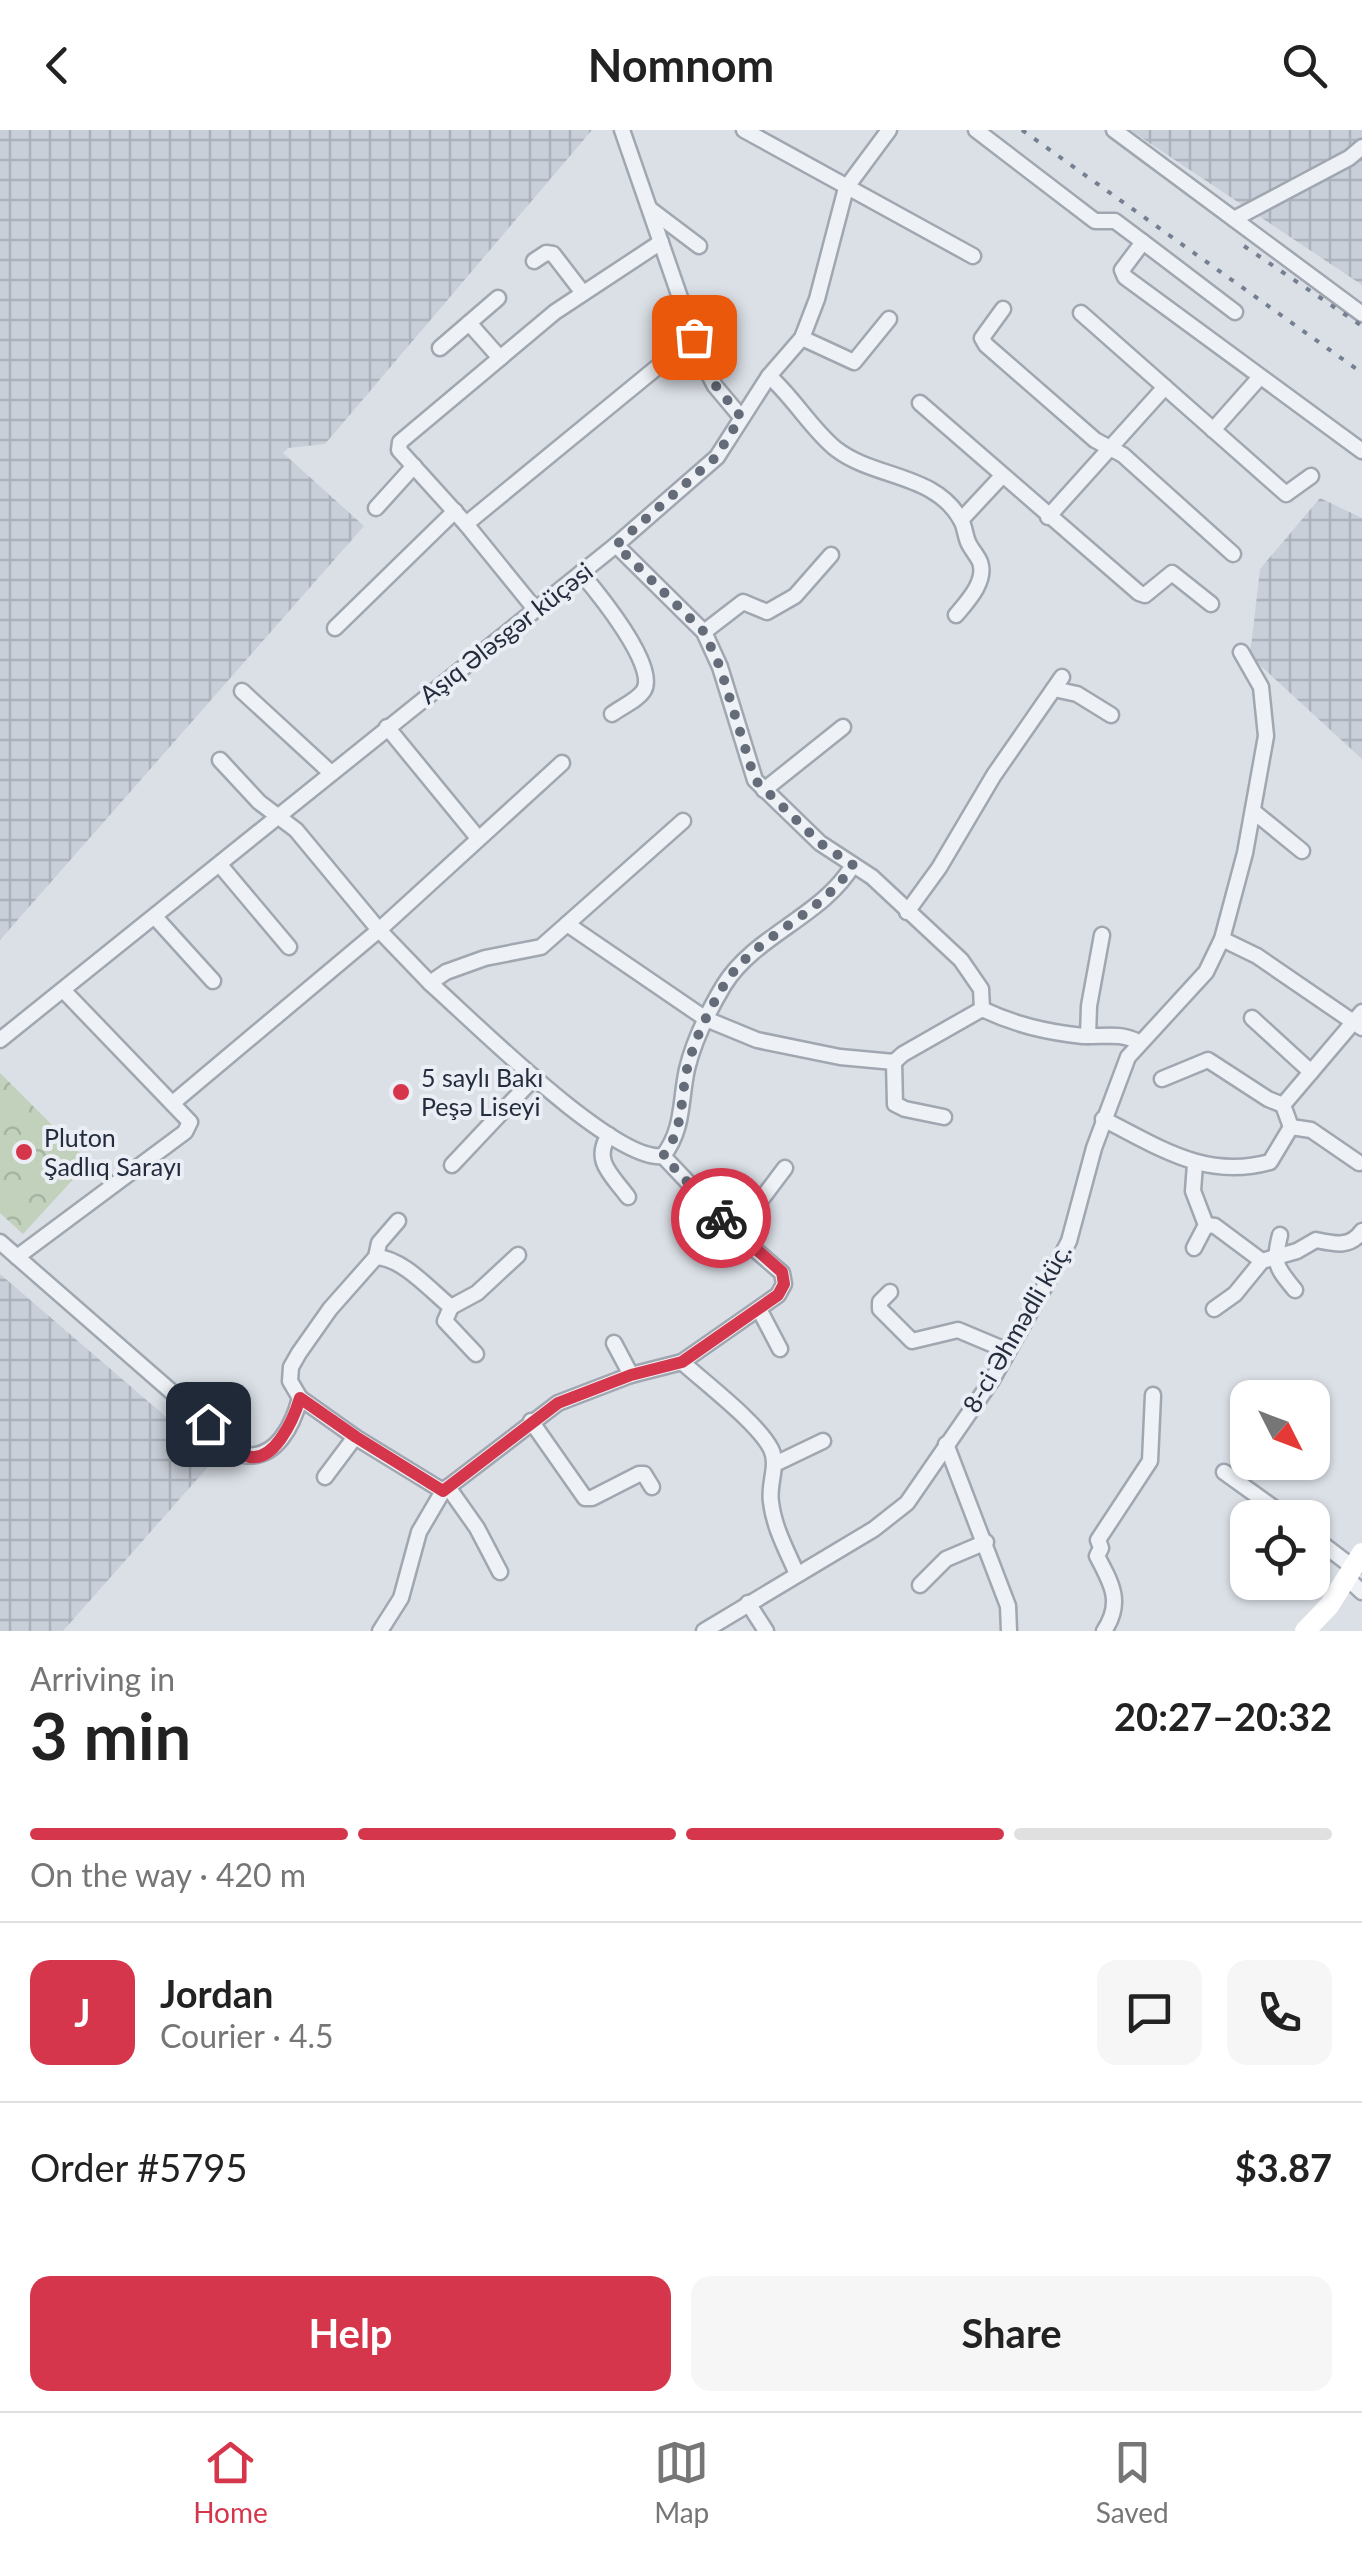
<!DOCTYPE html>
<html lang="en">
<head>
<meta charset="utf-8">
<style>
  body { margin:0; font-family:Lato,sans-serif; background:#f6f6f6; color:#222; height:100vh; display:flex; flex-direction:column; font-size:38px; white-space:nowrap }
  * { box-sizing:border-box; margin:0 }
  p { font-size:32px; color:#767676 }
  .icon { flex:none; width:55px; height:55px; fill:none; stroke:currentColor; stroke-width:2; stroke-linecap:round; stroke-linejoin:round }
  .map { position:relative; height:1501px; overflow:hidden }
  .panel { display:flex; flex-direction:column; background:#fff; flex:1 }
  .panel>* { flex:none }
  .needle { width:65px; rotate:132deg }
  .controls { position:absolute; left:1230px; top:1250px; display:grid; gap:20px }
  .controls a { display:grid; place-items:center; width:100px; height:100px; border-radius:20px; background:#fff; box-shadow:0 2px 8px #0004; font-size:50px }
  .pin { position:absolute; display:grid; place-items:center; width:85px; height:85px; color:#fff; margin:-42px; border-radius:20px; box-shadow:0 5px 15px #0006 }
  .courier { position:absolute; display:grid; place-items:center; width:100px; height:100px; margin:-50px; border:8px solid #d6364c; border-radius:50%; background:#fff; color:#222; box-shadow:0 2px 12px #0007 }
  .head em { font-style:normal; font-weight:700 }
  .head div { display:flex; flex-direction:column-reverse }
  .head { display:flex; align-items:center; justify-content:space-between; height:170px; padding:0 30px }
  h1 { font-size:65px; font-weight:700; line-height:75px }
  .bar { display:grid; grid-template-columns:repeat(4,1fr); gap:15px 10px; align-content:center; height:120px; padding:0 30px }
  .bar i { height:12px; border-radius:8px; background:#e0e0e0 }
  .bar .selected { background:#d6364c }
  .bar p { grid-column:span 4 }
  .line { display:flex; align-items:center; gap:25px; padding:0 30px; border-top:2px solid #e0e0e0 }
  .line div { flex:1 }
  .round { display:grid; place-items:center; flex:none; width:105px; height:105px; border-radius:20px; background:#f6f6f6 }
  .cta { display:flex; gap:20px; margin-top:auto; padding:20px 30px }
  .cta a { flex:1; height:115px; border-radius:20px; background:#d6364c; color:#fff; font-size:40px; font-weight:700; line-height:115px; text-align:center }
  .cta a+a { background:#f6f6f6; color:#222 }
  header { display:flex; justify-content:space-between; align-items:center; height:130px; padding:0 30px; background:#fff; font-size:45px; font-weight:700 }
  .tabs { display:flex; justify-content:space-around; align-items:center; height:140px; border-top:2px solid #e0e0e0; background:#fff; font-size:28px; color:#767676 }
  .tabs a { display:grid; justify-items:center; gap:5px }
  .tabs .selected { color:#d6364c }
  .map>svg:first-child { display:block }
  .industrial { fill:url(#industrial-grid) }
  .park { fill:url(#park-crowns) }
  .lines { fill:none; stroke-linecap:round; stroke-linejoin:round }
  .street-casing { stroke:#a0a7b1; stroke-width:19 }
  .street { stroke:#eef1f5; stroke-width:14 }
  .secondary { stroke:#fff; stroke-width:20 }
  .rail { stroke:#747f91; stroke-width:4; stroke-dasharray:5 10; stroke-linecap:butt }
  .done { stroke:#646c79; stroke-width:10; stroke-dasharray:0 18 }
  .route { stroke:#d6364c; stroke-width:12 }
  .poi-dot { fill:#d6364c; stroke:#ebeff5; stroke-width:4 }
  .labels { text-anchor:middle; stroke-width:8; stroke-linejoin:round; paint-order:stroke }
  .street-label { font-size:25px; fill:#242d3e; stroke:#ebeff5 }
  .poi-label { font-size:25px; fill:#242d3e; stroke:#ebeff5; text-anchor:start }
</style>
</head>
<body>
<header><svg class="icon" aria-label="back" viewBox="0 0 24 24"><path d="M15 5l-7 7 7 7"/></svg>Nomnom<svg class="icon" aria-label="search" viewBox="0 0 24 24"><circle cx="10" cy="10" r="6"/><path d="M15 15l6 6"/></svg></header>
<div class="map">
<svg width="1362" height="1501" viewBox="0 0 1362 1501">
  <defs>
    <pattern id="industrial-grid" width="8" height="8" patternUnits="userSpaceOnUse" patternTransform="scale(2.5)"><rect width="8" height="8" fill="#c9cfd9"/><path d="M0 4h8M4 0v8" fill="none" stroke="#acb2bb"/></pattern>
    <pattern id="park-crowns" width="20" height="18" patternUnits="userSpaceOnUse" patternTransform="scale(2.5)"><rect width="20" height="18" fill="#c1d1bc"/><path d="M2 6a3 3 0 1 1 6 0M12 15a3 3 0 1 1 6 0" fill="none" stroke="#a6b4a3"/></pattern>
  </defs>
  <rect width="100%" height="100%" fill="#dbe0e7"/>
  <g class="industrial">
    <polygon points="0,0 592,0 325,314 288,318 283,323 364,396 0,810"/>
    <polygon points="1130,0 1362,0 1362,155"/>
    <polygon points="1320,368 1362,388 1362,629 1250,526 1260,439"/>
    <polygon points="0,1144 215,1329 63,1501 0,1501"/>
  </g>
  <polygon class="park" points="0,943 89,1032 23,1104 0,1083"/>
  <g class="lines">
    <g class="street-casing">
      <g id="street">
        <polyline points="622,0 702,231 715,256 741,287"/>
        <polyline points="744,0 973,126"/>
        <polyline points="976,0 1095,91 1115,91 1143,112 1122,140 1125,147 1362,321"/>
        <polyline points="1114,0 1362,184"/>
        <polyline points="650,79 699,116"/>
        <polyline points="1234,89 1349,28 1362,17"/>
        <polyline points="1143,112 1235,182"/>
        <polyline points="534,131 546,123 553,124 583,163"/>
        <polyline points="1003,179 982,208 986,215 1095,310 1123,325 1233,424"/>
        <polyline points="1081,183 1286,364 1311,346"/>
        <polyline points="469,193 500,228"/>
        <polyline points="802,208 854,232 889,189"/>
        <polyline points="440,218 498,168"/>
        <path d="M769,246C793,267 813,301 836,319C875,349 935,343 961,390C965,397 965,405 968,412C971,419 977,425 980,432C987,451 967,472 956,485"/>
        <polyline points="920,273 1139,463 1145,465 1172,443 1211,474"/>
        <polyline points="1213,300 1260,247"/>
        <polyline points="376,378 414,336"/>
        <polyline points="1048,387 1165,257"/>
        <polyline points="961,390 1002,346"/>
        <polyline points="466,394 694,207"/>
        <polyline points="616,415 704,502 720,537 755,650 820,713 872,747 961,830 981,859 982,879"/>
        <path d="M581,443C597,462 658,536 644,560C638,570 621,577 612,584"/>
        <polyline points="535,479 466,394 399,320 400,312 555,182 661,112"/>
        <polyline points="335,498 455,381"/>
        <polyline points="704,502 743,472 767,482 795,466 831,425"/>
        <polyline points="1054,559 1077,564 1111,585"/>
        <polyline points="242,561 330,642"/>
        <polyline points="387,597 478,708"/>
        <path d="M220,630L259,672L296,700L379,800L430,853L446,842L485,828L541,817L567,794L706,889L757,910L840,927L894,932L903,924L982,879C1016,895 1046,902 1083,906C1103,907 1121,902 1138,912"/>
        <polyline points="764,660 843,597"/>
        <polyline points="1253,681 1302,721"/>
        <polyline points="220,735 289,817"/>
        <polyline points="907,782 939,738 994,645 1062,547"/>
        <polyline points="155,787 213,851"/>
        <polyline points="567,794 683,691"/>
        <polyline points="1222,809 1257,826 1362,898"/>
        <path d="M430,853C471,889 614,1033 663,1026"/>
        <polyline points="1252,888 1311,942"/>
        <polyline points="1088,906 1089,876 1102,805"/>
        <polyline points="0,910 616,415 717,327 769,246 802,208 817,169 846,58 889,0"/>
        <polyline points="894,932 895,974 905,979 944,987"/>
        <polyline points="1162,949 1208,930 1268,969 1283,975"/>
        <polyline points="174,972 379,800 562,633"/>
        <path d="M1103,989C1159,1017 1205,1050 1270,1032L1291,997L1283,975L1362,882"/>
        <polyline points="1291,997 1311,1000 1359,1033"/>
        <path d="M609,1005C592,1031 612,1045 628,1067"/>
        <path d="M663,1026C684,999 680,971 687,939C694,910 709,880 724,855C755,805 823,786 853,735"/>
        <polyline points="452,1035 534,948"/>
        <polyline points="1206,1095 1215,1096 1262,1131"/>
        <polyline points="736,1103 785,1038"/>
        <path d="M1280,1105C1273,1134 1276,1137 1295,1160"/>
        <path d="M0,1112L244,1325C276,1330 293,1295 300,1268L290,1251L291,1237L299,1223L330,1179L376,1127L379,1113L398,1091"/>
        <polyline points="1194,1118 1206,1095 1193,1061 1195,1034"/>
        <polyline points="17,1127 185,1002 190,992 64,861"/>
        <path d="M376,1127C403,1128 431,1161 451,1177L445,1191L476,1224"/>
        <polyline points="890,1162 880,1172 880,1179 912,1211 958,1200 1008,1221"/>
        <polyline points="451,1177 477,1163 518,1125"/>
        <polyline points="759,1179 780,1219"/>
        <path d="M1214,1179L1235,1164L1262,1131L1297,1121L1316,1110C1335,1114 1350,1118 1362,1101"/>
        <polyline points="614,1213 631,1245"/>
        <path d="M682,1232C705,1253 758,1293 771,1319C779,1335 768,1354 771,1372C774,1398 787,1421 797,1444"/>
        <polyline points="300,1268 355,1307 443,1361"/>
        <polyline points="531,1291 585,1368 592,1368 639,1344 644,1344 652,1357"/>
        <polyline points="946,1314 1008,1476 1009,1501"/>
        <polyline points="775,1334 823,1311"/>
        <polyline points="1224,1342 1288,1388"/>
        <polyline points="325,1347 355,1307"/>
        <polyline points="448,1357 477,1398 500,1442"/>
        <polyline points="1312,1406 1354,1438"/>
        <polyline points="1348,1449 1362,1462"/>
        <polyline points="920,1455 946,1429 986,1412"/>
        <polyline points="748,1473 766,1501"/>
        <polyline points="380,1501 401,1468 419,1402 443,1361 558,1273 631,1245 682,1232 778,1165 784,1154 782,1143 736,1103 663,1026"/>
        <polyline points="704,1501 874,1399 907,1373 992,1250 1055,1138 1069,1111 1094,1018 1128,927 1206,842 1222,809 1245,723 1266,606 1261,557 1241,522"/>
        <path d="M1104,1501C1123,1473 1112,1454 1097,1426L1101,1418L1098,1410L1150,1331L1153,1265"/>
      </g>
    </g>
    <use href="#street" class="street"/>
    <polyline class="secondary" points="1305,1501 1329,1476 1362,1423"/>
    <g class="rail">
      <polyline points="1022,0 1362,243"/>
      <polyline points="1244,116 1362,196"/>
    </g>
  </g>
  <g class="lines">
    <path class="done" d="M694,207L716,256L741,287L716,327L616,415L704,502L720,537L755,650L820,713L853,735C822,785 754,806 724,855C709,880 694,910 687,939C680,971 684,999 663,1026L721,1088"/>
    <path class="route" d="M208,1294C219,1303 232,1319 244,1325C273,1338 294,1288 300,1268L356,1307L443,1361L558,1273L631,1245L682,1232L778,1165L784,1154L782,1142L721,1088"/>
  </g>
  <g class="poi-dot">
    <circle cx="401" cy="962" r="10"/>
    <circle cx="24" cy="1022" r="10"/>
  </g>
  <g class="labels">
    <g class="street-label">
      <text transform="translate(506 503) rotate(-38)" y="9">Aşıq Ələsgər küçəsi</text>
      <text transform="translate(1017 1198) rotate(-60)" y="9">8-ci Əhmədli küç.</text>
    </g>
    <g class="poi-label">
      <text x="421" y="957">5 saylı Bakı<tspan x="421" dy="29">Peşə Liseyi</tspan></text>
      <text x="44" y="1017">Pluton<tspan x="44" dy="29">Şadlıq Sarayı</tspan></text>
    </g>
  </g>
</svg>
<div class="controls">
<a><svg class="needle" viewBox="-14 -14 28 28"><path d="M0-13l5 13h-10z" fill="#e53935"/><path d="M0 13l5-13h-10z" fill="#767676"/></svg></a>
<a><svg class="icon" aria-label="locate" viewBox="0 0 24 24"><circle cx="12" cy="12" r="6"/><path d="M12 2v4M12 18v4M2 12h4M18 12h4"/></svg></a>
</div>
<div class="pin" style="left:694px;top:207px;background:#ea580c"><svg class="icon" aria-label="bag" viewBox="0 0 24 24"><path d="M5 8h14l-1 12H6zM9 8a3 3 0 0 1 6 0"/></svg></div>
<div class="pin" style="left:208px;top:1294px;background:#1f2937"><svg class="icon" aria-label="home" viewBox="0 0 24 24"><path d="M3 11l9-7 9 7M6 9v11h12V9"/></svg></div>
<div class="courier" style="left:721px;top:1088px"><svg class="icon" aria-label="bike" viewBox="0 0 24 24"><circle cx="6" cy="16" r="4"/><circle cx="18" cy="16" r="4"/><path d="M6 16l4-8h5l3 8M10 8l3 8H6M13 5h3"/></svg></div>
</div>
<section class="panel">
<div class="head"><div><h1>3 min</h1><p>Arriving in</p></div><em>20:27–20:32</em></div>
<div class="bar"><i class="selected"></i><i class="selected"></i><i class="selected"></i><i></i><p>On the way · 420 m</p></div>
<div class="line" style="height:180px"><b class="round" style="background:#d6364c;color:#fff">J</b><div><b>Jordan</b><p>Courier · 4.5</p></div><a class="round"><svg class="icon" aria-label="chat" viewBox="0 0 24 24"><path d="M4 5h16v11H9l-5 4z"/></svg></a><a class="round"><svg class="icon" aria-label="phone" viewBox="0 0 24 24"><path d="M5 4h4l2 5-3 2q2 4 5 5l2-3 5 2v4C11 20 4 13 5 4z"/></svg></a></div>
<div class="line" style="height:130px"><div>Order #5795</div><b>$3.87</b></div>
<div class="cta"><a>Help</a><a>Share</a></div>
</section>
<nav class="tabs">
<a class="selected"><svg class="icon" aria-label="home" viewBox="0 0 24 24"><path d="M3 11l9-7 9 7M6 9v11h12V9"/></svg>Home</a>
<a><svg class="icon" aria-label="map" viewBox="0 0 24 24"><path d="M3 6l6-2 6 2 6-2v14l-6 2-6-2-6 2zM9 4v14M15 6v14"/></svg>Map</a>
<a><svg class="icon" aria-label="saved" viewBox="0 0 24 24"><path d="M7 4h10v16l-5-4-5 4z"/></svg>Saved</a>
</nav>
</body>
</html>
